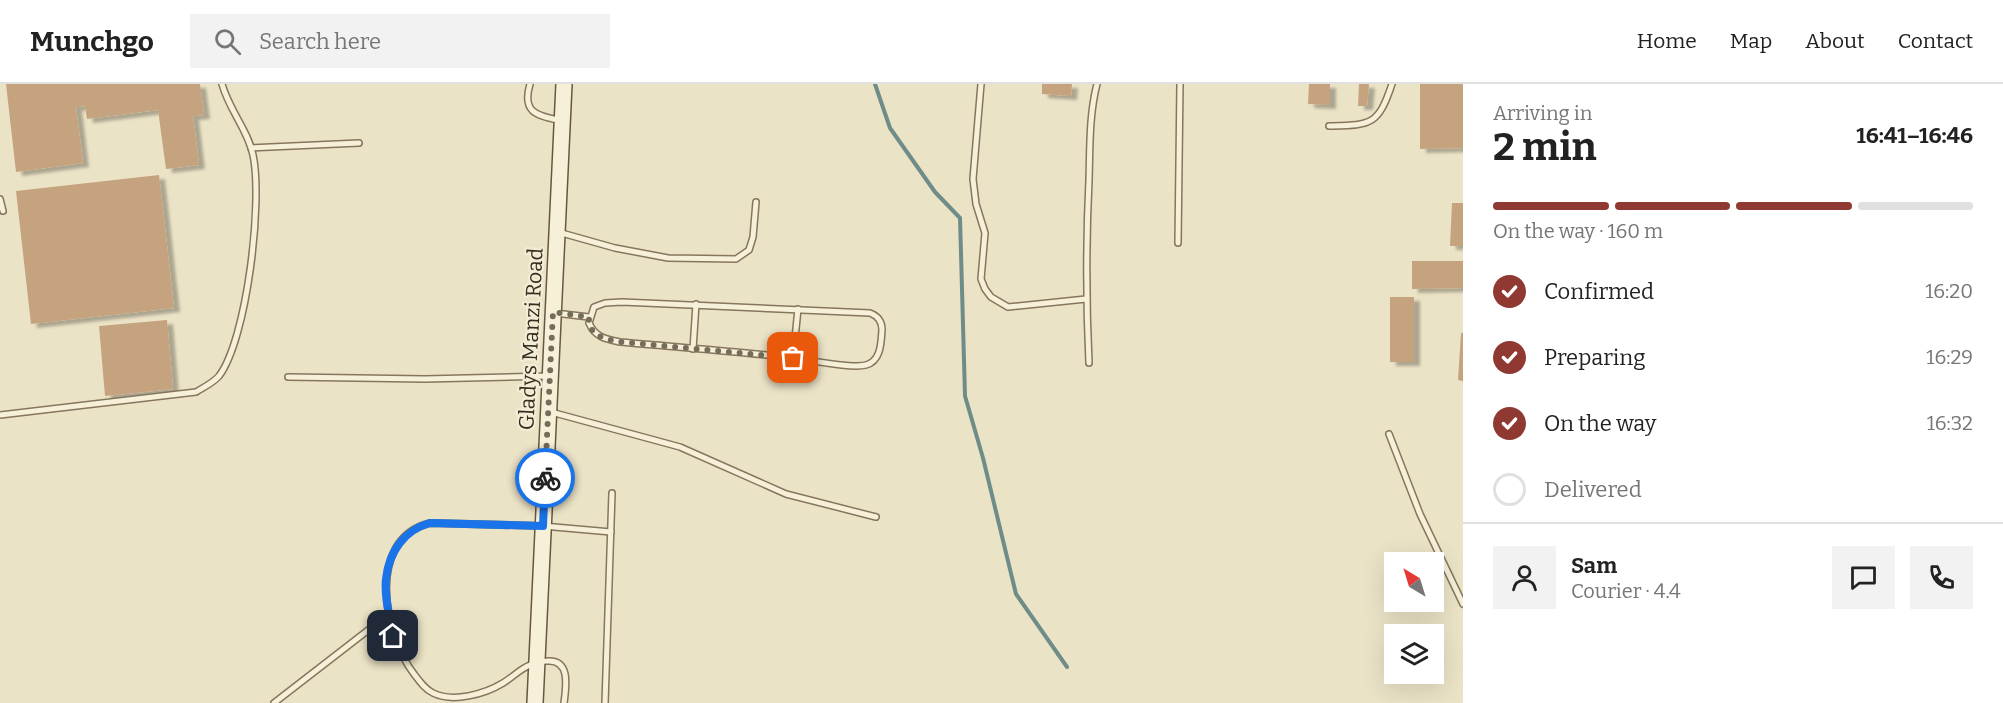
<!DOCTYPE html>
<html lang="en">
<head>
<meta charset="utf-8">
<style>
  body { margin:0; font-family:Bitter,serif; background:#f2f2f2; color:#222; height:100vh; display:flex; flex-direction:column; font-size:22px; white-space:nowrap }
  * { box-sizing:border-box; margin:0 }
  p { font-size:20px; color:#767676 }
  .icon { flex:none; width:33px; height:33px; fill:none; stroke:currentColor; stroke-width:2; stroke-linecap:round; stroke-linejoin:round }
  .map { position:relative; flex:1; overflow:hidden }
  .details { display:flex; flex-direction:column; background:#fff; width:540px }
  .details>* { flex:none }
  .needle { width:39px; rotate:322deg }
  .fabs { position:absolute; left:1384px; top:468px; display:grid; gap:12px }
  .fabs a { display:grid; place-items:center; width:60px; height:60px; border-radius:0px; background:#fff; box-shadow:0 6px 24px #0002; font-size:30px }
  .pin { position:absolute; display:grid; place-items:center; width:51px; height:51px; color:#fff; margin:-26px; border-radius:12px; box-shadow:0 3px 9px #0006 }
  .courier { position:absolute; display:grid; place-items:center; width:60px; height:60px; margin:-30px; border:4px solid #1a73e8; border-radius:50%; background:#fff; color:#222; box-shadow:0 2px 8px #0007 }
  .headline em { font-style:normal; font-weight:700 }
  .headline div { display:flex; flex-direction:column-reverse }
  .headline { display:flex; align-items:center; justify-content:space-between; height:102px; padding:0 30px }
  h1 { font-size:39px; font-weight:700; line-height:45px }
  .bar { display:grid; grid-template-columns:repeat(4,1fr); gap:9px 6px; align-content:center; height:72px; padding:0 30px }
  .bar i { height:8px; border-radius:4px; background:#e0e0e0 }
  .bar .on { background:#8f3932 }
  .bar p { grid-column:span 4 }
  .line { display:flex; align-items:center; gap:15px; padding:0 30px; border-top:2px solid #e0e0e0 }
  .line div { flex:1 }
  .round { display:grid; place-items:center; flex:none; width:63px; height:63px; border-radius:0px; background:#f2f2f2 }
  ol { padding:0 30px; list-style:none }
  li { display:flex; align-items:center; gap:18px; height:66px }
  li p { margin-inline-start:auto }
  li .icon { padding:6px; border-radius:50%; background:#8f3932; color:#fff; stroke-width:4 }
  li:last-child { color:#767676 }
  li i { width:33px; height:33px; border:3px solid #e0e0e0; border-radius:50% }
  header { display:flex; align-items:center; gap:36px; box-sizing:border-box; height:84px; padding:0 30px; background:#fff; border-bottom:2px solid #e0e0e0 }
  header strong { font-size:28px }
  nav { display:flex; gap:33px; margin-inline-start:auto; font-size:21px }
  .search { width:420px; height:54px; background:#f2f2f2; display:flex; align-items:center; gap:15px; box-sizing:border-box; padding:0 21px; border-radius:0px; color:#767676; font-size:22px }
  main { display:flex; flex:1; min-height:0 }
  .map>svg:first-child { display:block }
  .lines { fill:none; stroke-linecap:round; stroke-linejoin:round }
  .stream { stroke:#6f8d88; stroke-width:4 }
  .building { fill:#c6a37f; filter:url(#shadow) }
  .lane-casing { stroke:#85765d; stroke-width:8 }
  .secondary-casing { stroke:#675740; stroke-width:18 }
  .lane { stroke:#f6f0d9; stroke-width:5 }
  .secondary { stroke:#f6f0d9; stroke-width:15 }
  .done { stroke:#756d5a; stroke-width:6; stroke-dasharray:0 10.8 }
  .route { stroke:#1a73e8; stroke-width:8 }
  .labels { text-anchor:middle; stroke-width:4.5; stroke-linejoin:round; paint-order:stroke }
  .street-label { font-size:21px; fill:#362d20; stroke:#f3edd5 }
</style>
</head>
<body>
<header>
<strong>Munchgo</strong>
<div class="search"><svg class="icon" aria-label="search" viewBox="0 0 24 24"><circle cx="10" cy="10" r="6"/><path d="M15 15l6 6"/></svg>Search here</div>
<nav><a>Home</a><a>Map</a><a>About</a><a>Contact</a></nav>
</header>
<main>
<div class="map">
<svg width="1463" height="619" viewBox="0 0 1463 619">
  <defs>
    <filter id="shadow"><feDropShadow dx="6" dy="4" stdDeviation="1.5" flood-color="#0004"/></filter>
  </defs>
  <rect width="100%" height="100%" fill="#ebe3c6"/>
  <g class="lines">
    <polyline class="stream" points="875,0 890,44 935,108 960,134 965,312 983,374 1016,510 1067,583"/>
  </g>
  <g class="building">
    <polygon points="6,0 200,0 204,31 193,32 199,81 166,85 158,26 87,35 85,22 76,23 83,79 16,88"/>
    <polygon points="1042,0 1072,0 1071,12 1042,10"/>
    <polygon points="1309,0 1330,0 1330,21 1308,20"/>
    <polygon points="1359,0 1369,0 1367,22 1358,22"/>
    <polygon points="1420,0 1463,0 1463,64 1420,65"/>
    <polygon points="159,91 174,224 31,240 16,107"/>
    <polygon points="1452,119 1463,119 1463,162 1450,162"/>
    <polygon points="1412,177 1463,177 1463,204 1412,205"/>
    <rect x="1390" y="213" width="24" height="65"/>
    <polygon points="167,236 173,305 105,312 99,242"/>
    <polygon points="1461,249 1463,249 1463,297 1458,296"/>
  </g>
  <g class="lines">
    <g class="lane-casing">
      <g id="lane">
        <path d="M530,0C522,27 535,32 559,36"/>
        <polyline points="981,0 973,95 976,120 985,149 981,195 985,205 991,213 1008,223 1086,215"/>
        <path d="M1329,42C1371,41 1378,42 1392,0"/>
        <polyline points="251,64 359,59"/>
        <polyline points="0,115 3,127"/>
        <polyline points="558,148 615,164 668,174 736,175 749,166 753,153 756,118"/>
        <polyline points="1178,159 1180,0"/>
        <path d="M622,218L870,229C878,232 882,237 882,246C881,259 881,277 866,281C852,285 810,276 793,274C736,267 677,263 620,258C605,255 595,253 589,239L594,223L605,219Z"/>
        <polyline points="555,229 589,233"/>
        <polyline points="693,265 696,220"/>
        <polyline points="793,274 798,225"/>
        <path d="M1089,279C1086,217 1086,157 1089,96C1090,64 1089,31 1097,0"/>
        <polyline points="288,293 425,295 549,292"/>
        <polyline points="551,328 680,363 786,410 876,433"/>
        <path d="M0,331L196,308C204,303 213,299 219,292C247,255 263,117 253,71C248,46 229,26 222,0"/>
        <polyline points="1389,350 1420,430 1463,520"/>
        <polyline points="274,619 389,530"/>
        <path d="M564,619C566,603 571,575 547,577C541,577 535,578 530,581C520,585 513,593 503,599C485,610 453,619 433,609C425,605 420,598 414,590C384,551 365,455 430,439L543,442L611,448"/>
        <polyline points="605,619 612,409"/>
      </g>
    </g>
    <g class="secondary-casing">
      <polyline id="secondary" points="535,619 564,0"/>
    </g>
    <use href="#lane" class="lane"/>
    <use href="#secondary" class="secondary"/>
  </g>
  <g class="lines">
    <path class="done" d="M545,394L553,228L589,233C588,252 605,255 620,258L793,274"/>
    <path class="route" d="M393,552C390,534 384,513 386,495C389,468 404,446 430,439L543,442L545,394"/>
  </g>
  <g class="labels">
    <g class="street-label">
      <text transform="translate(531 255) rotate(-87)" y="7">Gladys Manzi Road</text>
    </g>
  </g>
</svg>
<div class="fabs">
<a><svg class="needle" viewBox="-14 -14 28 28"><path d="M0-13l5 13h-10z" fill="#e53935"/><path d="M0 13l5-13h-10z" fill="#767676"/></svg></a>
<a><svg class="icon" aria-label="layers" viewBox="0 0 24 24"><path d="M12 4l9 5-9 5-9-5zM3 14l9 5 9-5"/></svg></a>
</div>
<div class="pin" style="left:793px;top:274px;background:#ea580c"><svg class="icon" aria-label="bag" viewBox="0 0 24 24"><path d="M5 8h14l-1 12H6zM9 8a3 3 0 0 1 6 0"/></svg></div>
<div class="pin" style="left:393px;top:552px;background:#1f2937"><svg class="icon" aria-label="home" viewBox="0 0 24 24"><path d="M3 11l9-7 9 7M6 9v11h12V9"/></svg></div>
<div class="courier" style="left:545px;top:394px"><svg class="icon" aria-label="bike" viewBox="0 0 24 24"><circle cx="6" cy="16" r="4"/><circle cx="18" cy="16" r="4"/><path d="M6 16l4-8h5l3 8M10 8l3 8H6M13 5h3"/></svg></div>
</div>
<section class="details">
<div class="headline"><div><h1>2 min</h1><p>Arriving in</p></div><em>16:41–16:46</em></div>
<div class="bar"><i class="on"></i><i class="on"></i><i class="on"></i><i></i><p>On the way · 160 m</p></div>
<ol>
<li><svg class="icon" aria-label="check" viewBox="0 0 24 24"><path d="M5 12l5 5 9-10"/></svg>Confirmed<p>16:20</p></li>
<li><svg class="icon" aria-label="check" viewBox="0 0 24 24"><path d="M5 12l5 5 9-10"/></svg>Preparing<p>16:29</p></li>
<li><svg class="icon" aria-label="check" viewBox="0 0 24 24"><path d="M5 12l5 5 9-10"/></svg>On the way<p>16:32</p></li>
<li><i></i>Delivered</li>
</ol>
<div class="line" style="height:108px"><a class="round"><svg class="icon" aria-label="person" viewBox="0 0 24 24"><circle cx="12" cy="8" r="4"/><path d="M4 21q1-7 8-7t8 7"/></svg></a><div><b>Sam</b><p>Courier · 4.4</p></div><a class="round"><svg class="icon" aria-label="chat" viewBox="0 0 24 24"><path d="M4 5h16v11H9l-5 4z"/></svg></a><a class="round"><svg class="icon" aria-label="phone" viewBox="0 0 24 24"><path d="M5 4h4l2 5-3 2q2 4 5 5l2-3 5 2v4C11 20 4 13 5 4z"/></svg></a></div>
</section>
</main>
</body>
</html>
